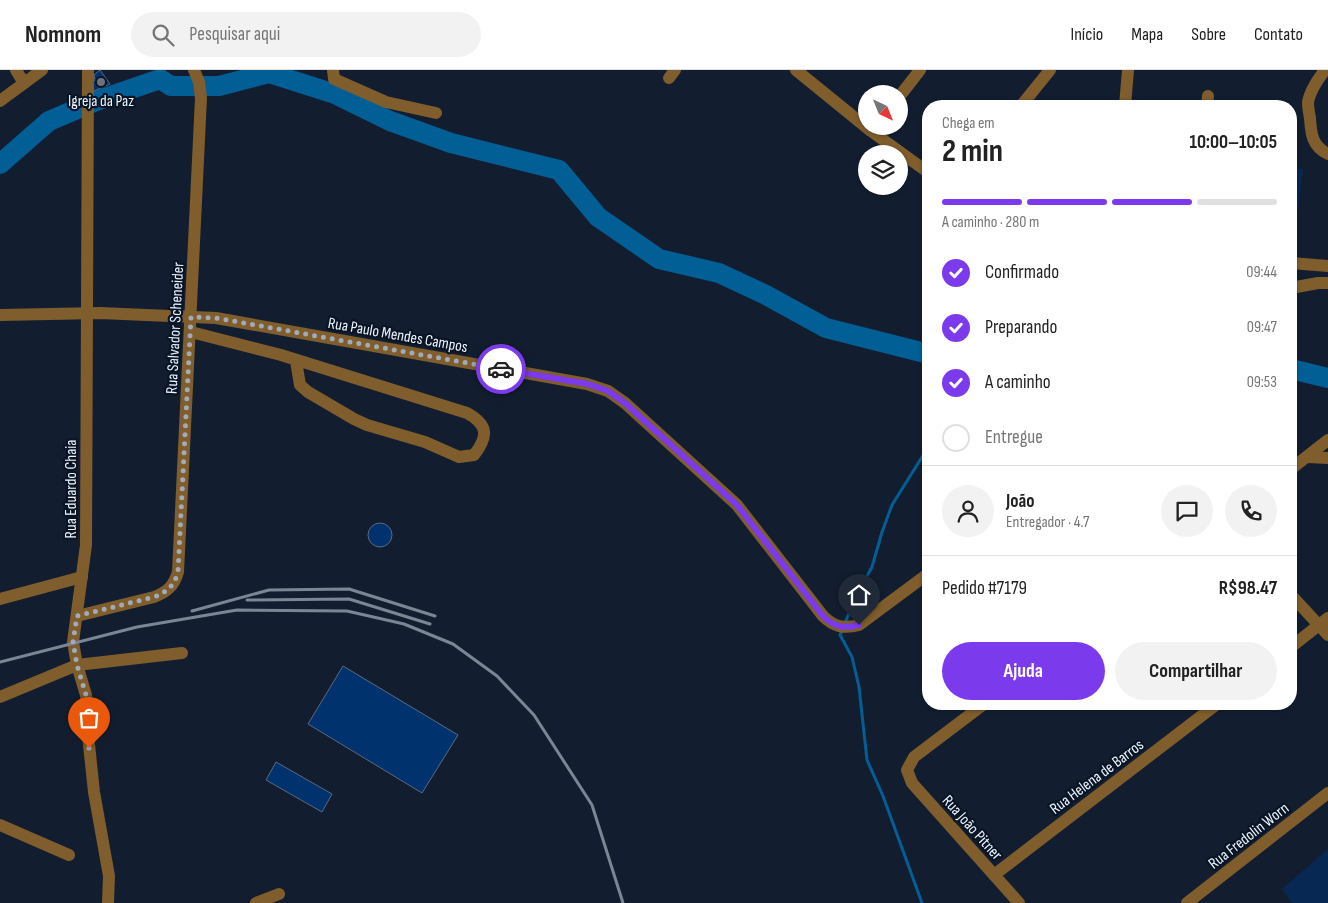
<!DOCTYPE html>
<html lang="pt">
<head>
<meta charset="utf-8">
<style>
  body { margin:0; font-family:"Sofia Sans Condensed",sans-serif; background:#f2f2f2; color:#222; height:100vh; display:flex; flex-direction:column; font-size:19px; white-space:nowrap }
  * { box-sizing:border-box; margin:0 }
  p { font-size:16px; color:#767676 }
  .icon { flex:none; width:28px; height:28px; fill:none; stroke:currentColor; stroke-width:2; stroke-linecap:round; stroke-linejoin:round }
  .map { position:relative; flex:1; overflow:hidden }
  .side { position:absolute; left:922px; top:30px; width:375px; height:610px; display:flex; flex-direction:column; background:#fff; border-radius:20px; box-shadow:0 1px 4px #0004 }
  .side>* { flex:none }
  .needle { width:32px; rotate:137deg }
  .tools { position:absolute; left:858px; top:15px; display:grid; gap:10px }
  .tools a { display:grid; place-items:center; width:50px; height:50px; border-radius:50%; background:#fff; box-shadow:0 1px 4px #0004; font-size:25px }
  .pin { position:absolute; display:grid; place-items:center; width:42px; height:42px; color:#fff; margin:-51px -21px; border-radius:50% 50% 50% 0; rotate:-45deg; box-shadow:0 0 5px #0007 }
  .pin .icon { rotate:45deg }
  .courier { position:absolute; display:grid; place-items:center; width:50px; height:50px; margin:-25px; border:4px solid #7c3aed; border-radius:50%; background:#fff; color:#222; box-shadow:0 1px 6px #0007 }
  .head em { font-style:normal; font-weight:700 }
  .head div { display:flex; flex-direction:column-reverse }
  .head { display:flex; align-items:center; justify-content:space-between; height:85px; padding:0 20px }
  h1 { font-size:32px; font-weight:700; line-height:38px }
  .bar { display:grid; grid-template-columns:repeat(4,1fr); gap:8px 5px; align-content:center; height:60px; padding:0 20px }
  .bar i { height:6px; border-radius:4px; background:#e0e0e0 }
  .bar .on { background:#7c3aed }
  .bar p { grid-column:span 4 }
  .line { display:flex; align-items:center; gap:12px; padding:0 20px; border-top:1px solid #e0e0e0 }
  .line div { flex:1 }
  .round { display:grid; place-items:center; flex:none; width:52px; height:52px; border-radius:26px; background:#f2f2f2 }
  ol { padding:0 20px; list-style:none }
  li { display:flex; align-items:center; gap:15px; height:55px }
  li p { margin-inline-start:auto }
  li .icon { padding:5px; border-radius:50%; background:#7c3aed; color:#fff; stroke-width:4 }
  li:last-child { color:#767676 }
  li i { width:28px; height:28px; border:2px solid #e0e0e0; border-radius:50% }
  .primary-button { display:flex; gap:10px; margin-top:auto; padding:10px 20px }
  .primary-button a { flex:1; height:58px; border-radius:30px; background:#7c3aed; color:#fff; font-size:20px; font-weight:700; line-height:58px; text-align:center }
  .primary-button a+a { background:#f2f2f2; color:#222 }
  header { display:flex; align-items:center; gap:30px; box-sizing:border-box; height:70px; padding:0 25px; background:#fff; border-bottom:1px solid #e0e0e0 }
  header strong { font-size:24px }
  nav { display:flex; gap:28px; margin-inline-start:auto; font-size:18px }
  .search { width:350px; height:45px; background:#f2f2f2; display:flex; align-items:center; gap:12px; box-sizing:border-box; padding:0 18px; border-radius:28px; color:#767676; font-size:19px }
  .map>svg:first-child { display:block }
  .green { fill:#072853 }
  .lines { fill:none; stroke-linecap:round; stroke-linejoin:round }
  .stream { stroke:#015f96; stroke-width:3 }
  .river { stroke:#015f96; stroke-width:20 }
  .building { fill:#00326e; stroke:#5b6a7f }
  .minor { stroke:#7f5d2c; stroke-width:12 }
  .rail { stroke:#7c8593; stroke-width:3 }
  .done { stroke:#a1aab6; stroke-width:5; stroke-dasharray:0 9 }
  .route { stroke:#7c3aed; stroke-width:6 }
  .worship-dot { fill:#6b7280; stroke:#091525; stroke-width:2 }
  .labels { text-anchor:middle; stroke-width:4.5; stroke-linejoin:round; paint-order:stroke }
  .poi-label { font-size:16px; fill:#eef5ff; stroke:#091525 }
  .street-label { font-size:16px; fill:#eef5ff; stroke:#091525 }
</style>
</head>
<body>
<header>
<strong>Nomnom</strong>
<div class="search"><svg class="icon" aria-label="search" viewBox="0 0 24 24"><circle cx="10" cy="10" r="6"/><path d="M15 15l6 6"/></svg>Pesquisar aqui</div>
<nav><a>Início</a><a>Mapa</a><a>Sobre</a><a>Contato</a></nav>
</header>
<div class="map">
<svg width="1328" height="833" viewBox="0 0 1328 833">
  <rect width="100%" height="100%" fill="#121e2f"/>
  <g class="green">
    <polygon points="1291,98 1303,99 1293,182 1291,182"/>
    <polygon points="1328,779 1328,833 1292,833 1282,819"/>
  </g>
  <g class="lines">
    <g class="stream">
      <polyline points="845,553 854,530 872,497 882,462 892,435 927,379 929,372"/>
      <polyline points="843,559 840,565 852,587 859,617 867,690 883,726 922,833"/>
    </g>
    <g class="river">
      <polyline points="0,94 49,51 96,31 160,9 171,16 219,16 269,3 335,24 390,51 451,73 559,100 598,147 659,189 719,203 766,225 826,258 929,284"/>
      <polyline points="1291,299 1328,308"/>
    </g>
  </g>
  <g class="building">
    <polygon points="100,0 110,14 94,21 90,14 95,10 94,5"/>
    <circle cx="380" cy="465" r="12"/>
    <polygon points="343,596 458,665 422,723 308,654"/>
    <polygon points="276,692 332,724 322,742 266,710"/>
  </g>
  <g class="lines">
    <g class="minor">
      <polyline points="16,0 24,13"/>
      <polyline points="88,0 86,475 73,572 77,595 86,625 88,665 94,722 109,806 108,833"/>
      <polyline points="333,0 334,9 386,32 436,43"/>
      <polyline points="796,0 871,61 929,103"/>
      <path d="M1325,0C1318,9 1310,21 1308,32C1308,37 1309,43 1310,48C1311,64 1312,76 1328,84"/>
      <polyline points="669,8 675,0"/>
      <polyline points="899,27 920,0"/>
      <polyline points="0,31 42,0"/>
      <polyline points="1021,36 1050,0"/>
      <polyline points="1125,36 1128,0"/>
      <polyline points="1207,36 1208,26"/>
      <polyline points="1291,193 1328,196"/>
      <polyline points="1291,218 1318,213 1328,213"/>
      <path d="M0,245L100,243L216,248L587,314L608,321L625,333L737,435L823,546C834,557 844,559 859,555L929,503"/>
      <path d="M191,262L281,285L467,343C489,355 488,367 474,385L459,387L425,372L367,355L354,349L308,322L300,315L296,291"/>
      <polyline points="1308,387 1328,388"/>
      <polyline points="1291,399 1328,370"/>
      <polyline points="1291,525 1328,565"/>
      <polyline points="0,529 82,507"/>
      <path d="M77,546L154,527C167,522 174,516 178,502L201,28L199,12L194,0"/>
      <polyline points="1291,577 1328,548"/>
      <polyline points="0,627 77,595 182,583"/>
      <polyline points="984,634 914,687 907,700 912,713 1019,833"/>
      <polyline points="0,755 69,785"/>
      <polyline points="994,805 1217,634"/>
      <polyline points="256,833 279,824"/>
      <polyline points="1187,833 1328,723"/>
    </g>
    <g class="rail">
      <polyline points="247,530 349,529 430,554"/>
      <polyline points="192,541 269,520 349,519 435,546"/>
      <polyline points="0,592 137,557 237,540 347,541 404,554 453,574 497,606 534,645 592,735 623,833"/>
    </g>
  </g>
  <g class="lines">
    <path class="done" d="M89,678L86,625L77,595L73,572L77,546L154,527C167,522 174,516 178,502L191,247L216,248L501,299"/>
    <path class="route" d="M501,299L588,314L608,321L625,333L737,435L823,546C834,557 844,559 859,555"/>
  </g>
  <circle class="worship-dot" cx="101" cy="12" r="5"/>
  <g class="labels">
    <g class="poi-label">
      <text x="101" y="36">Igreja da Paz</text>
    </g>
    <g class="street-label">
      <text transform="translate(174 258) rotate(-87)" y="6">Rua Salvador Scheneider</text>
      <text transform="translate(398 264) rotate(10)" y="6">Rua Paulo Mendes Campos</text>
      <text transform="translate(70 419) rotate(-90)" y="6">Rua Eduardo Chaia</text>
      <text transform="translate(1096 706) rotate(-37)" y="6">Rua Helena de Barros</text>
      <text transform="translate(973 757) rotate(48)" y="6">Rua João Pitner</text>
      <text transform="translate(1248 765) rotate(-38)" y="6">Rua Fredolin Worn</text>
    </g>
  </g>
</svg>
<div class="tools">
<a><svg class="needle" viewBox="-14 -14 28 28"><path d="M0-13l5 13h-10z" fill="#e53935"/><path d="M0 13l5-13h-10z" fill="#767676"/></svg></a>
<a><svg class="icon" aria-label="layers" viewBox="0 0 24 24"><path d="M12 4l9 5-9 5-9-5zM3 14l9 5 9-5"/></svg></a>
</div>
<div class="pin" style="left:89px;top:678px;background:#ea580c"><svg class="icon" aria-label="bag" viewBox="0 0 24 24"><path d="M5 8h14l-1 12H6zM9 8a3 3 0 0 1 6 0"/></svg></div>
<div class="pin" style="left:859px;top:555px;background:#1f2937"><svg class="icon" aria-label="home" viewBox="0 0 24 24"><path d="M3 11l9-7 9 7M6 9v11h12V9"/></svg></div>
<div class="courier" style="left:501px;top:299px"><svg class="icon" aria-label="car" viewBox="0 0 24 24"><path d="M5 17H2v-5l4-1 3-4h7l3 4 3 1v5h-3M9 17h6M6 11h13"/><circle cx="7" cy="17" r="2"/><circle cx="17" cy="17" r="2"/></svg></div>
<section class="side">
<div class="head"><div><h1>2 min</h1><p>Chega em</p></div><em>10:00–10:05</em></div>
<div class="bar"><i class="on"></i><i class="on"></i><i class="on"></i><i></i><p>A caminho · 280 m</p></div>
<ol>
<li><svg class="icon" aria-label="check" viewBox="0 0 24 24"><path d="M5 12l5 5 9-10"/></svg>Confirmado<p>09:44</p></li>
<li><svg class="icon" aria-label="check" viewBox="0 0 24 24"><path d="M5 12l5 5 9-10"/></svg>Preparando<p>09:47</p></li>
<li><svg class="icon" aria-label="check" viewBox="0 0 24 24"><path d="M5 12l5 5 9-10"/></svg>A caminho<p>09:53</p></li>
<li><i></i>Entregue</li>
</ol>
<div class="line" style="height:90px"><a class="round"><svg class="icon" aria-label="person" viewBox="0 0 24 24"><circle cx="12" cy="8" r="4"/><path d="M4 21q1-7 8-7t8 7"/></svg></a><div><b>João</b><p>Entregador · 4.7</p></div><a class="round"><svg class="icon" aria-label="chat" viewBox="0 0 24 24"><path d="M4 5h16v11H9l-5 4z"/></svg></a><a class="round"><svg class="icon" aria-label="phone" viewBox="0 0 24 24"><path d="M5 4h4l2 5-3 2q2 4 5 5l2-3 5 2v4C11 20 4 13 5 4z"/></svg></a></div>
<div class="line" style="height:65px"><div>Pedido #7179</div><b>R$98.47</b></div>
<div class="primary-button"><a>Ajuda</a><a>Compartilhar</a></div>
</section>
</div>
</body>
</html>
